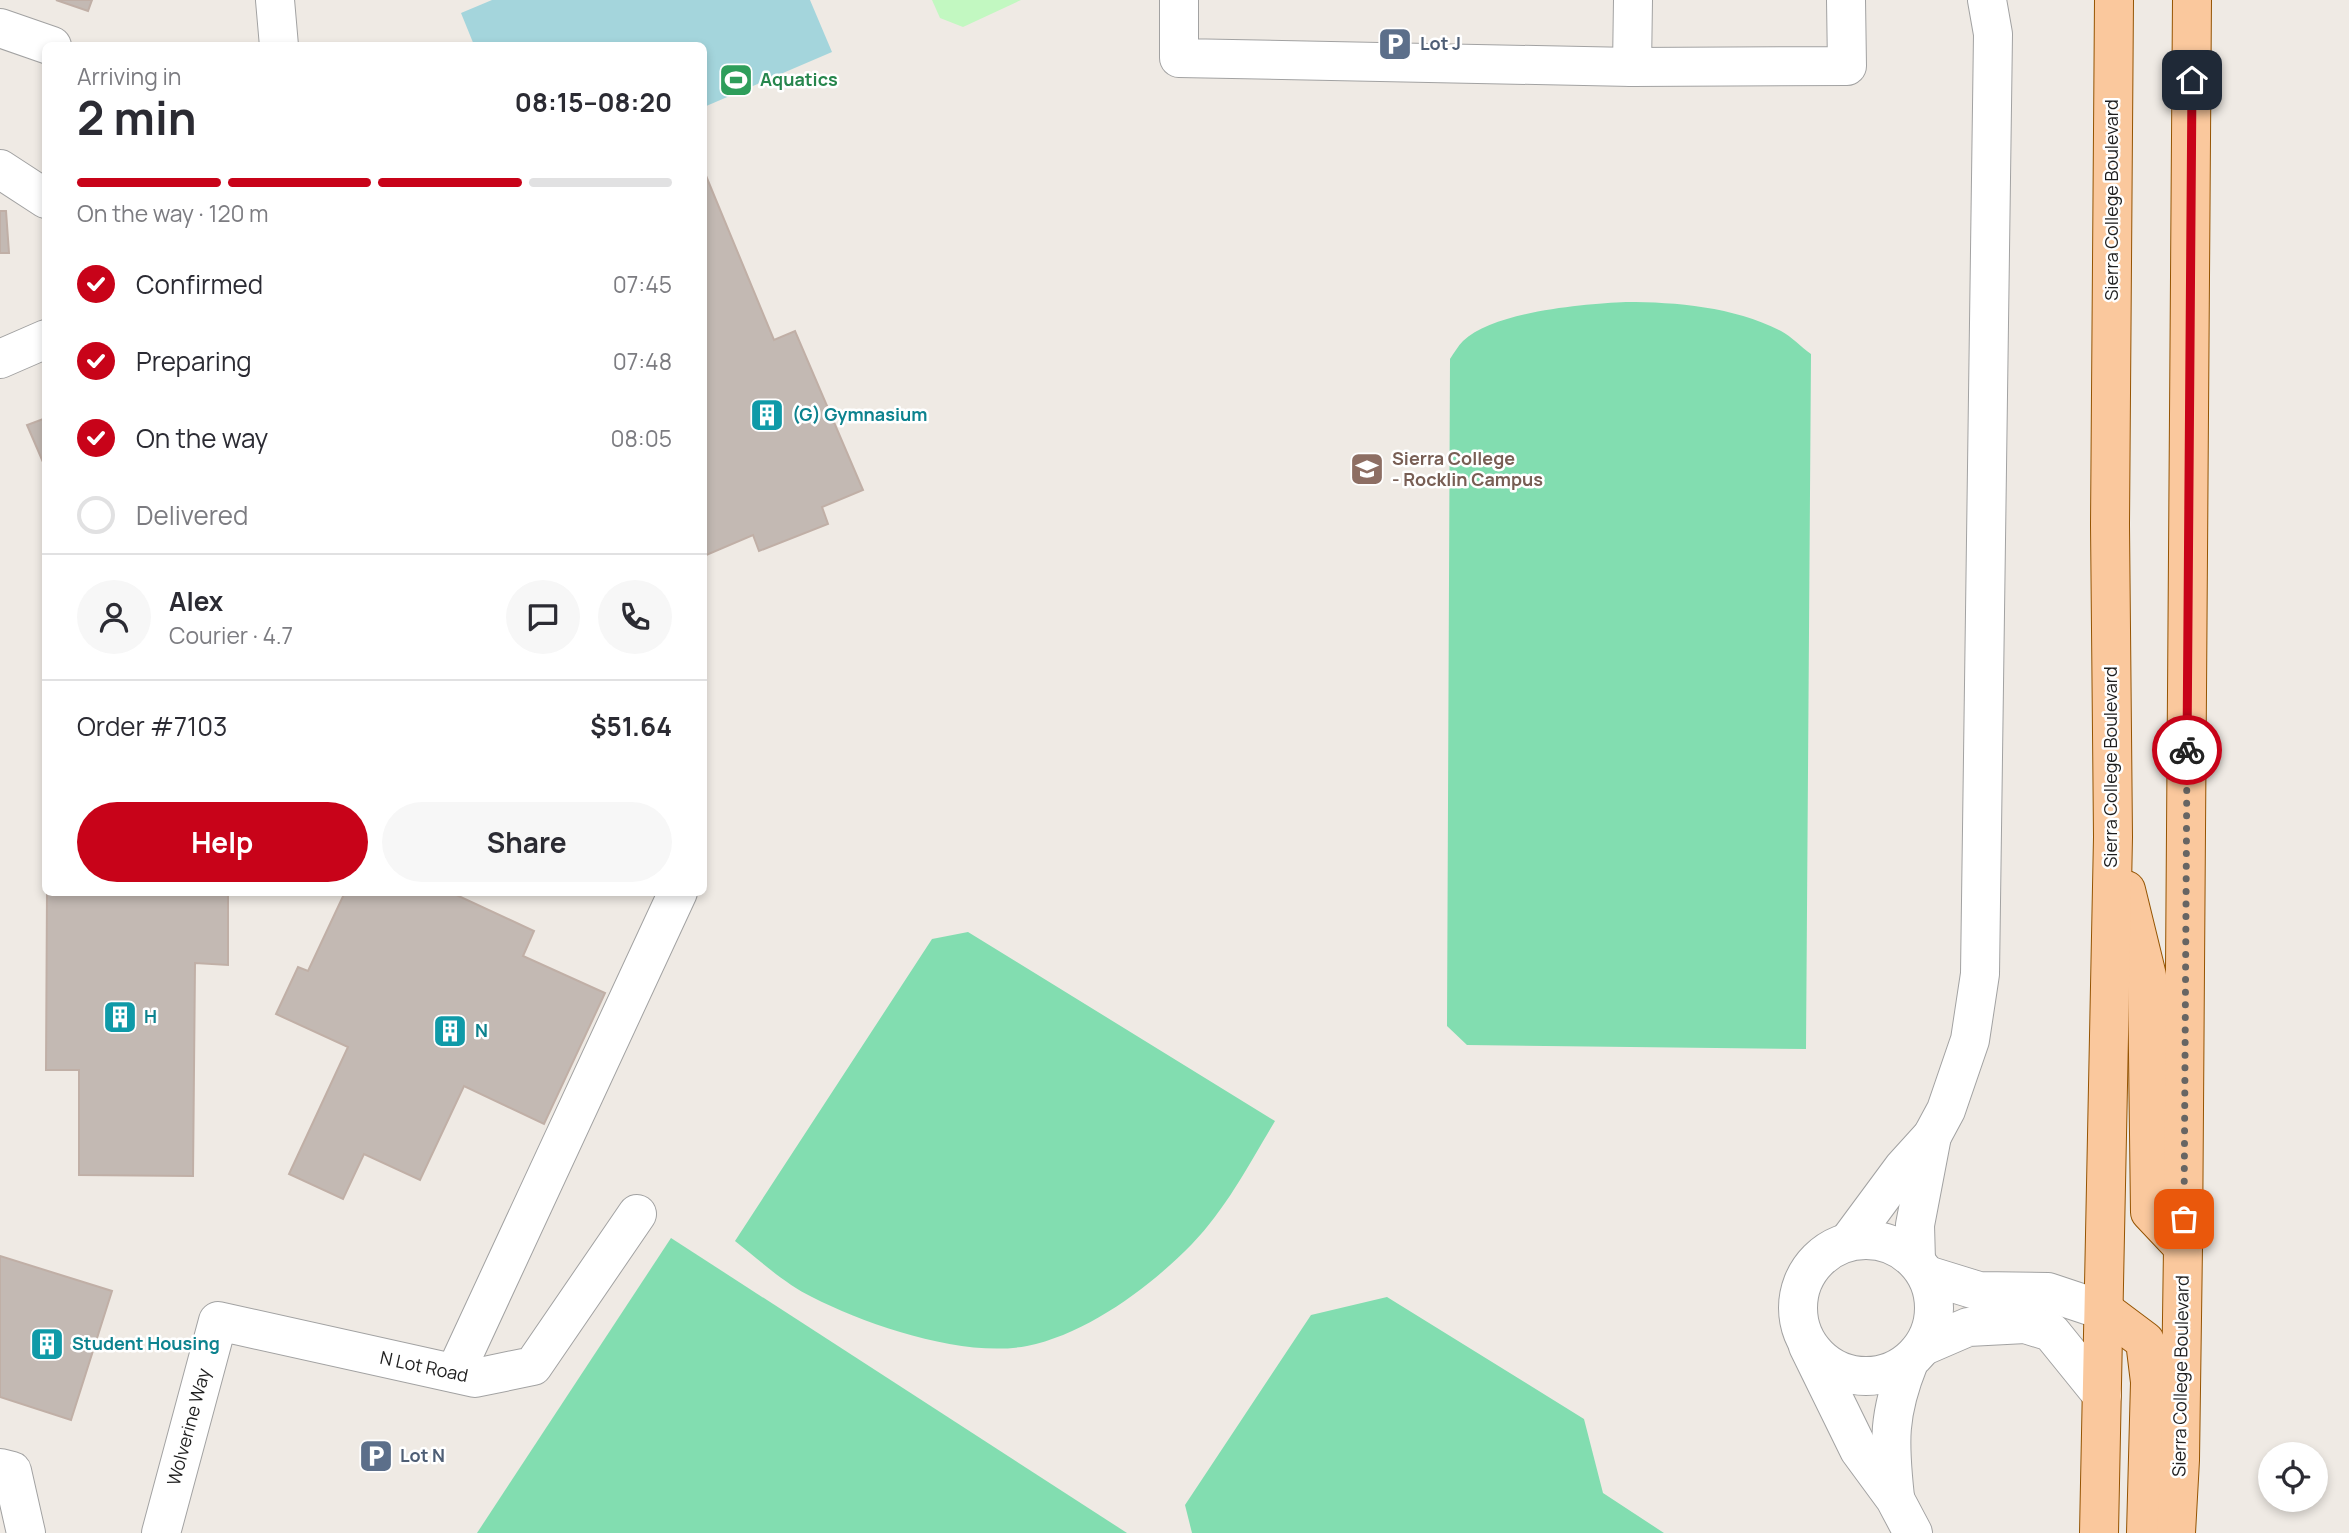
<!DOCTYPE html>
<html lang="en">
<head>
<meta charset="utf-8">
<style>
  body { margin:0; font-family:Manrope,sans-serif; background:#f7f7f7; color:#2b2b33; height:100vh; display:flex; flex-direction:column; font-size:26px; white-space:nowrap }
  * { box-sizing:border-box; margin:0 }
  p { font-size:23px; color:#7c7c81 }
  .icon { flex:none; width:38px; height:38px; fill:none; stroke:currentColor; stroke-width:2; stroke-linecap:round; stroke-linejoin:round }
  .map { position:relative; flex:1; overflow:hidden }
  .details { position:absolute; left:42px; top:42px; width:665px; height:854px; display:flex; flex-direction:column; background:#fff; border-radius:10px; box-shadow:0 4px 10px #0003 }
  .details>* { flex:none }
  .fabs { position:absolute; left:2258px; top:1442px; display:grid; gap:14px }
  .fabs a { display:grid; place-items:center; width:70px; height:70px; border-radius:50%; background:#fff; box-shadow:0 4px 10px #0003; font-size:35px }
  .pin { position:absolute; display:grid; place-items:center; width:60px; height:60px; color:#fff; margin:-30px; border-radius:14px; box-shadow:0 4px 10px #0006 }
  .courier { position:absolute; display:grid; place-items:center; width:70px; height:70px; margin:-35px; border:5px solid #c80319; border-radius:50%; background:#fff; color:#222; box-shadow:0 2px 9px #0007 }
  .summary em { font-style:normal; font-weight:700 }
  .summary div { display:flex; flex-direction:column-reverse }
  .summary { display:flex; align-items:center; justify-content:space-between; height:119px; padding:0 35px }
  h1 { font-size:46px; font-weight:700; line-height:52px }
  .bar { display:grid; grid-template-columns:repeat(4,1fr); gap:10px 7px; align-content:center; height:84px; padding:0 35px }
  .bar i { height:9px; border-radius:5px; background:#e1e1e2 }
  .bar .current { background:#c80319 }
  .bar p { grid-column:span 4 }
  .line { display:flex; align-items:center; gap:18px; padding:0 35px; border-top:2px solid #e1e1e2 }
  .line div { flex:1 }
  .round { display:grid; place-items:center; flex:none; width:74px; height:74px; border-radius:37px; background:#f7f7f7 }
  ol { padding:0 35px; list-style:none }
  li { display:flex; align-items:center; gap:21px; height:77px }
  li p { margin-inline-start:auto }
  li .icon { padding:7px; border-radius:50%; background:#c80319; color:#fff; stroke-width:4 }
  li:last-child { color:#7c7c81 }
  li i { width:38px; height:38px; border:4px solid #e1e1e2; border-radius:50% }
  .button { display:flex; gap:14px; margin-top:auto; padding:14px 35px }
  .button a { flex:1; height:80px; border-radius:42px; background:#c80319; color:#fff; font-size:28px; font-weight:700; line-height:80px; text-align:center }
  .button a+a { background:#f7f7f7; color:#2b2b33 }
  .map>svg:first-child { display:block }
  .park { fill:#c2f8c1 }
  .pitch { fill:#82ddb0 }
  .water { fill:#a4d5dc }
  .building { fill:#c3b9b3; stroke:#c0afa6; stroke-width:2 }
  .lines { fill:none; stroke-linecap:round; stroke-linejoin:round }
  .minor-casing { stroke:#a2a2a2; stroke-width:40 }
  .major-casing { stroke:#955402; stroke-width:40 }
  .minor { stroke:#fff; stroke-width:38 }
  .major { stroke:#fac89d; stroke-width:38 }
  .done { stroke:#676563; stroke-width:7; stroke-dasharray:0 12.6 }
  .route { stroke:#c80319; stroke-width:9 }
  .labels { text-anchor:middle; stroke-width:5; stroke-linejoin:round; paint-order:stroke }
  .service-label { font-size:18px; font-weight:bold; fill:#4e5e75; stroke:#fff; text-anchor:start }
  .leisure-label { font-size:18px; font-weight:bold; fill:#27864d; stroke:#fff; text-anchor:start }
  .street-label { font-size:18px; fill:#1e1e1e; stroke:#fff }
  .culture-label { font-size:18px; font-weight:bold; fill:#0d838f; stroke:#fff; text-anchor:start }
  .education-label { font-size:18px; font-weight:bold; fill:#785e54; stroke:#fff; text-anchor:start }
</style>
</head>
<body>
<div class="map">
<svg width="2349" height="1533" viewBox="0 0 2349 1533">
  <rect width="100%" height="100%" fill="#efeae4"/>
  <polygon class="park" points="932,0 1021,0 963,27 940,18"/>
  <g class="pitch">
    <path d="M1626,302C1677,302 1734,307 1781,331C1791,336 1801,347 1811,354L1806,1049L1467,1045L1447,1026L1450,359C1454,353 1458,346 1463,341C1494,311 1585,304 1626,302Z"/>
    <path d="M968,932L1275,1121C1250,1163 1226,1209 1192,1244C1150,1287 1087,1334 1027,1346C964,1358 869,1326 812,1297C785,1284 759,1260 735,1241L932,939Z"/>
    <polygon points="671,1238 1127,1533 477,1533"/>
    <polygon points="1387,1297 1584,1419 1603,1493 1664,1533 1192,1533 1185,1505 1311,1315"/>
  </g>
  <polygon class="water" points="492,0 810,0 832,52 704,107 704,46 474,45 461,13"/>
  <g class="building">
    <polygon points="56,0 92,0 88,11"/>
    <polygon points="704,171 774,340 795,331 863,490 822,507 828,524 759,551 753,535 704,556"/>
    <polygon points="0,211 6,211 9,253 0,253"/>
    <polygon points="46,418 46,469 27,425"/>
    <polygon points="47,892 228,892 228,965 195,963 193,1176 79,1175 79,1070 46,1070"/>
    <polygon points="345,892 450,892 534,931 523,956 605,993 544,1124 464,1086 420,1180 364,1154 343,1199 289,1174 348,1047 276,1014 298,967 308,971"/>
    <polygon points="0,1256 112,1291 71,1420 0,1397"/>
  </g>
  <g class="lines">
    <g class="minor-casing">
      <g id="minor">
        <polyline points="275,0 279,46"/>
        <polyline points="1179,0 1179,58 1632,67"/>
        <polyline points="1633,0 1632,67 1847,66 1846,0"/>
        <polyline points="0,28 52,46"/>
        <polyline points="0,169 46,199"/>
        <polyline points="0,359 46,339"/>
        <circle cx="1866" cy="1308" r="68"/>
        <polyline points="1849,1241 1903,1168 1932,1136 1946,1110 1970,1040 1980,974 1993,34 1987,0"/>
        <polyline points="1916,1261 1915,1225 1932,1136"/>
        <polyline points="1927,1275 1979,1291 2048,1292 2105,1311"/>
        <polyline points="1808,1346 1859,1450 1895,1499 1913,1533"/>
        <polyline points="1924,1346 1968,1327 2025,1324 2051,1332 2102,1395"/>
        <polyline points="455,1373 678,892"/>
        <polyline points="0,1468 12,1471 26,1533"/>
        <path d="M1895,1497C1889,1442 1888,1414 1909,1362"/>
        <polyline points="161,1533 218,1321 475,1378 533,1366 637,1214"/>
      </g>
    </g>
    <g class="major-casing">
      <g id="major">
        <polyline points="2126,890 2147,976 2150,1212 2183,1247"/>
        <polyline points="2105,1311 2145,1341 2150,1382 2146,1533"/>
        <polyline points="2099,1533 2113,837 2110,525 2114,0"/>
        <polyline points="2176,1533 2180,1460 2183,1247 2192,0"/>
      </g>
    </g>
    <use href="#minor" class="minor"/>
    <use href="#major" class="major"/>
  </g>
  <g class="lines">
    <polyline class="done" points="2184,1219 2187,750"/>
    <polyline class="route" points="2187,750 2192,80"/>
  </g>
  <defs>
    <g id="parking-square" transform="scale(1.75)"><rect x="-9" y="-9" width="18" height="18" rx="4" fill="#5c6f8a" stroke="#fff"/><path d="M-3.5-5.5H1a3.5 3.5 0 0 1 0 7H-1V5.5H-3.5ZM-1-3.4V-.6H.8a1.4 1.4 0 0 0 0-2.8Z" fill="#fff"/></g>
    <g id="stadium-square" transform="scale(1.75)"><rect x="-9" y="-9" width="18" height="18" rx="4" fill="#2e9e5b" stroke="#fff"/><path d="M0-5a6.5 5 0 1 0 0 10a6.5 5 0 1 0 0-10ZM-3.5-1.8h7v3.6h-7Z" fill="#fff"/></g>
    <g id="building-square" transform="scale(1.75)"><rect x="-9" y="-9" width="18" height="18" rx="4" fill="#0f9aa8" stroke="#fff"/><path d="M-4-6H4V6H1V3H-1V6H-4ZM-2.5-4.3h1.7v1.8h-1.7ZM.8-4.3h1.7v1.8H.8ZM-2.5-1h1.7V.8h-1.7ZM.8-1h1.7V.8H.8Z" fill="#fff"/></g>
    <g id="university-square" transform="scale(1.75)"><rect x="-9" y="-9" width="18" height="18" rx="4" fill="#8d6e63" stroke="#fff"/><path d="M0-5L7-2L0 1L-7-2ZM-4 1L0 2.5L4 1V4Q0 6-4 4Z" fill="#fff"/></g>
  </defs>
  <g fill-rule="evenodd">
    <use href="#parking-square" x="1395" y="44"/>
    <use href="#stadium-square" x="736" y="80"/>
    <use href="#building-square" x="767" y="415"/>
    <use href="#university-square" x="1367" y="469"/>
    <use href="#building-square" x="120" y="1017"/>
    <use href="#building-square" x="450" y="1031"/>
    <use href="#building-square" x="47" y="1344"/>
    <use href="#parking-square" x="376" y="1456"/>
  </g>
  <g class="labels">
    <g class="service-label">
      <text x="1420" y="50">Lot J</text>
      <text x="400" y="1462">Lot N</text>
    </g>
    <g class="leisure-label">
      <text x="760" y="86">Aquatics</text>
    </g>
    <g class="street-label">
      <text transform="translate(2112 200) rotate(-90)" y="6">Sierra College Boulevard</text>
      <text transform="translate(2111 767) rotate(-90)" y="6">Sierra College Boulevard</text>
      <text transform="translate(424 1367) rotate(12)" y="6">N Lot Road</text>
      <text transform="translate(2181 1376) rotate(-89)" y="6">Sierra College Boulevard</text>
      <text transform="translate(189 1427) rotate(-75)" y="6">Wolverine Way</text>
    </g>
    <g class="culture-label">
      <text x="792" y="421">(G) Gymnasium</text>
      <text x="144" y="1023">H</text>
      <text x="475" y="1037">N</text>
      <text x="72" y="1350">Student Housing</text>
    </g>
    <g class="education-label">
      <text x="1392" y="465">Sierra College<tspan x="1392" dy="21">- Rocklin Campus</tspan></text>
    </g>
  </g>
</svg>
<div class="fabs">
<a><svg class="icon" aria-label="locate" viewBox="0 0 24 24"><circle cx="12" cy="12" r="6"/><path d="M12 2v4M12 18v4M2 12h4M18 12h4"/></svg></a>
</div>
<div class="pin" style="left:2184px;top:1219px;background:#ea580c"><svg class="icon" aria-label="bag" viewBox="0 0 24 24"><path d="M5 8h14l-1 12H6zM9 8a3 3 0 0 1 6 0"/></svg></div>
<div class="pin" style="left:2192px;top:80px;background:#1f2937"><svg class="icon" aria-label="home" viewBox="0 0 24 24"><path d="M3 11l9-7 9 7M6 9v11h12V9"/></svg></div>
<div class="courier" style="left:2187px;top:750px"><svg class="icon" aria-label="bike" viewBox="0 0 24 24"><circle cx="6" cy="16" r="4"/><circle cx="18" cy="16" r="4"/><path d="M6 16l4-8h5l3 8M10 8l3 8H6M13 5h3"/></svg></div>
<section class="details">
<div class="summary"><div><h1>2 min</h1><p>Arriving in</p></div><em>08:15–08:20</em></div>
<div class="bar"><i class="current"></i><i class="current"></i><i class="current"></i><i></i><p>On the way · 120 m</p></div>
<ol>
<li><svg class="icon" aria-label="check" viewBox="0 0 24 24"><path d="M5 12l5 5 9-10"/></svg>Confirmed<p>07:45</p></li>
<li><svg class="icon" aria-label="check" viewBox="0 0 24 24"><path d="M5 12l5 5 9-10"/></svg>Preparing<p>07:48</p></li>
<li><svg class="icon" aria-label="check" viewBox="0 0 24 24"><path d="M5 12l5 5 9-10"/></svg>On the way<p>08:05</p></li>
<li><i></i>Delivered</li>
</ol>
<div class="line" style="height:126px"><a class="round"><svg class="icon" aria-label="person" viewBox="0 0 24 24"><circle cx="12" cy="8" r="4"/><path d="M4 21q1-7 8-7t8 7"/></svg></a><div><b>Alex</b><p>Courier · 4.7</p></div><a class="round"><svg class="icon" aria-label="chat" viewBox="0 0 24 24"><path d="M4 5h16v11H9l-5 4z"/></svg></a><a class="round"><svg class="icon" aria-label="phone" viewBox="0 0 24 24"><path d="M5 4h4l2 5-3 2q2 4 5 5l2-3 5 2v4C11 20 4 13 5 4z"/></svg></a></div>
<div class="line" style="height:91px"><div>Order #7103</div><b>$51.64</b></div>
<div class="button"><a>Help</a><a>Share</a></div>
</section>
</div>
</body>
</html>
